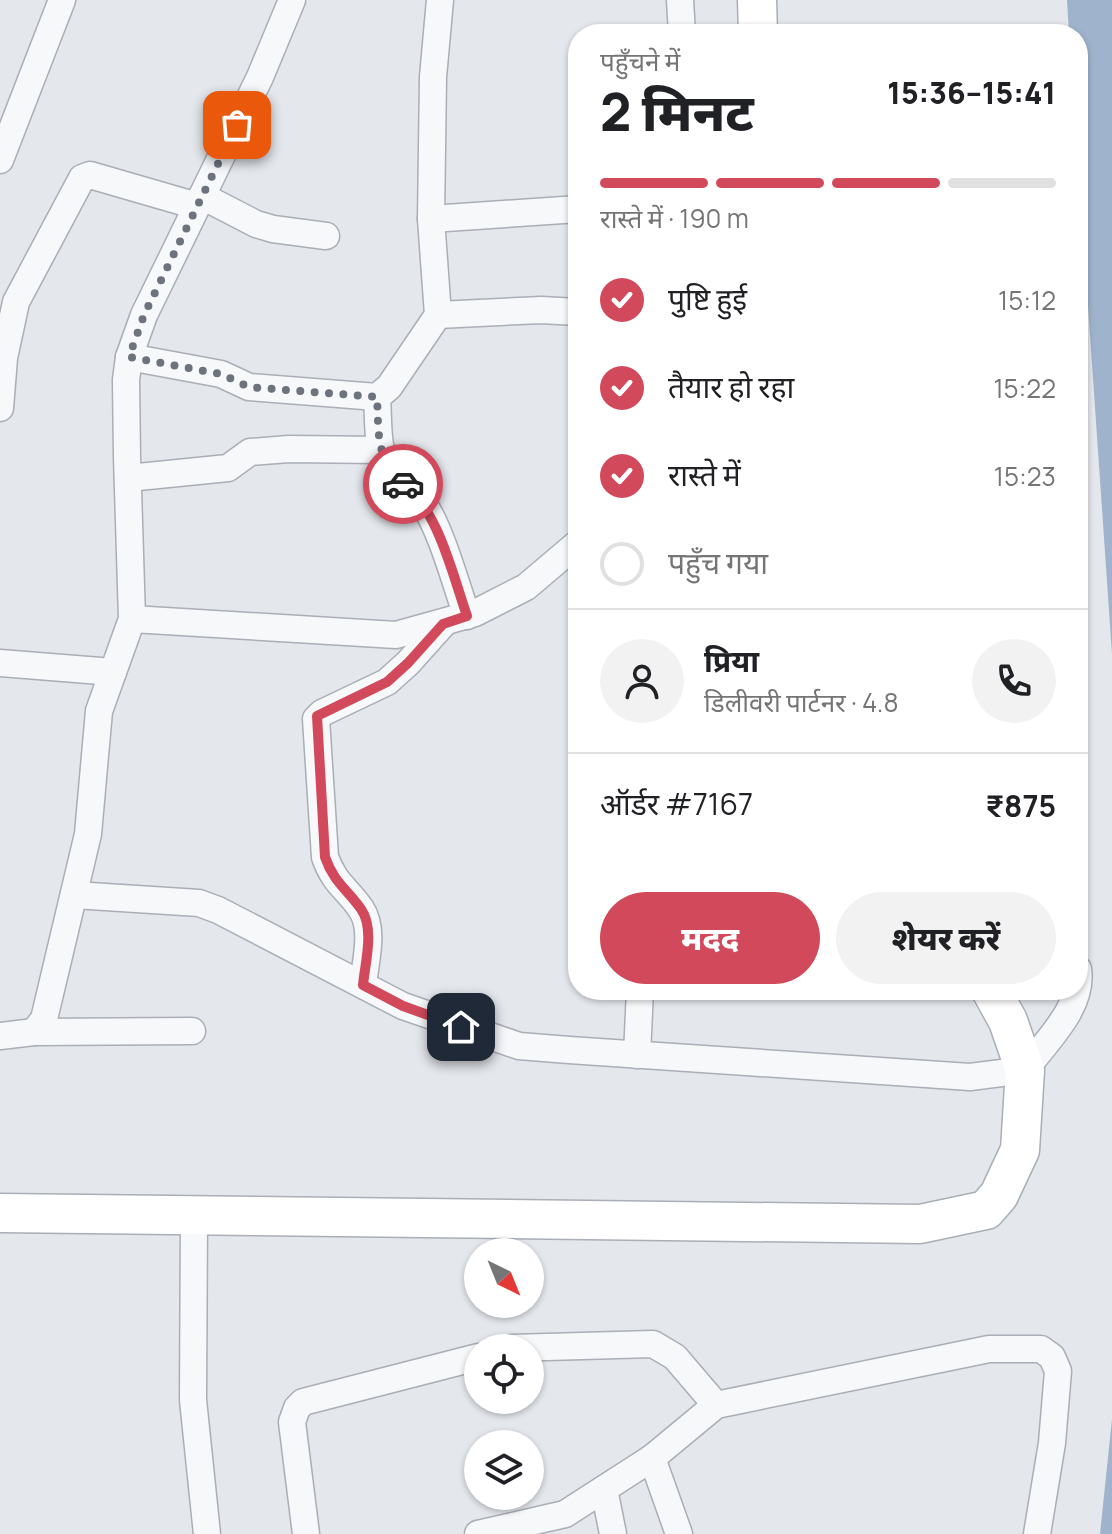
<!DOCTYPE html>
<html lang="hi">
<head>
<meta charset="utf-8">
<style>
  body { margin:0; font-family:Manrope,"Noto Sans Devanagari",sans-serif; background:#f2f2f2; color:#202124; height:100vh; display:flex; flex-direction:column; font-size:30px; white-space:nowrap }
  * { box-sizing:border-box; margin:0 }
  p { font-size:26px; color:#757577 }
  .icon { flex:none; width:44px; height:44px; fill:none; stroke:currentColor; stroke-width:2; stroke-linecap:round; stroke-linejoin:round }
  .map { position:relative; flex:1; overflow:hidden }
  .panel { position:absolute; left:568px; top:24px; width:520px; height:976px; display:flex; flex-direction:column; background:#fff; border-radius:32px; box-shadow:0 2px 6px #0004 }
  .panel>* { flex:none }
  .needle { width:52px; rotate:137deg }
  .controls { position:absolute; left:464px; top:1238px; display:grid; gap:16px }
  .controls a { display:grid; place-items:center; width:80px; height:80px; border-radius:50%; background:#fff; box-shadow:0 2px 6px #0004; font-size:40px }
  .pin { position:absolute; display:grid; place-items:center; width:68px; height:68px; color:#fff; margin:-34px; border-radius:16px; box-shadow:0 4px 12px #0006 }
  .courier { position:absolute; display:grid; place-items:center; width:80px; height:80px; margin:-40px; border:6px solid #d1495b; border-radius:50%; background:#fff; color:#222; box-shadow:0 2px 10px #0007 }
  .summary em { font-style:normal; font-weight:800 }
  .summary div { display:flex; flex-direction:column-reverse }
  .summary { display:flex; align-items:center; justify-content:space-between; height:136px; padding:0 32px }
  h1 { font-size:52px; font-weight:800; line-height:60px }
  .bar { display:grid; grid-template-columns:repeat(4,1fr); gap:12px 8px; align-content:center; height:96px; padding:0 32px }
  .bar i { height:10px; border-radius:6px; background:#e0e0e0 }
  .bar .current { background:#d1495b }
  .bar p { grid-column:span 4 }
  .line { display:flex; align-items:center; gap:20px; padding:0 32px; border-top:2px solid #e0e0e0 }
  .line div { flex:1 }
  .round { display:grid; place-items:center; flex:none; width:84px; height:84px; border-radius:42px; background:#f2f2f2 }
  ol { padding:0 32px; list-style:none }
  li { display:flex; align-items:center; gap:24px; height:88px }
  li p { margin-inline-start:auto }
  li .icon { padding:8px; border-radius:50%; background:#d1495b; color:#fff; stroke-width:4 }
  li:last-child { color:#757577 }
  li i { width:44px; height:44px; border:4px solid #e0e0e0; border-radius:50% }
  .action { display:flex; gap:16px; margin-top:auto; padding:16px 32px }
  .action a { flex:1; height:92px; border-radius:48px; background:#d1495b; color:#fff; font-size:32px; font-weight:800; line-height:92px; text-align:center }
  .action a+a { background:#f2f2f2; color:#202124 }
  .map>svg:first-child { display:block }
  .water { fill:#9fb4cc }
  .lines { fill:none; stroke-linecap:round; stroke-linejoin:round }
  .minor-casing { stroke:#a9aeb7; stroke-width:29 }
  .secondary-casing { stroke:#a9aeb7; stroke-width:41 }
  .minor { stroke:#f7f8fa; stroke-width:26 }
  .secondary { stroke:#fff; stroke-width:38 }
  .done { stroke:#6c737f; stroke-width:8; stroke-dasharray:0 14.4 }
  .route { stroke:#d1495b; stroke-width:10 }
</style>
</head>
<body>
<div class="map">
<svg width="1112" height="1534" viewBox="0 0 1112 1534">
  <rect width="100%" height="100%" fill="#e4e7ec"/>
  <g class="water">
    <polygon points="1067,0 1112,0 1112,654 1078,161 1078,34 1069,34"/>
    <polygon points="1112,1419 1112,1534 1100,1534"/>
  </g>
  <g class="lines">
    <g class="minor-casing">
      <g id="minor">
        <polyline points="680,0 682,34"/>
        <polyline points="0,160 62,0"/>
        <polyline points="202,196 256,224 273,229 326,236"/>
        <polyline points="431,219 578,209"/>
        <polyline points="438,315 541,310 578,312"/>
        <polyline points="129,357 221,374 249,387 377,397 389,387 438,315 431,219 433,77 440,0"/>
        <path d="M377,397C379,421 375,455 393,475C402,483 414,489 421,500C441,528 455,582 467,616"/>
        <polyline points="0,408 4,358 16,302 82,178 90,175 197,206"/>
        <polyline points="128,478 228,468 250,452 289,449 381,450"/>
        <polyline points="132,619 396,635 475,613 526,587 578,543"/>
        <polyline points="0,663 113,672"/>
        <path d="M74,895L199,903L218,910L403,1006L519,1046L569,1050L970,1077L1025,1070C1046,1041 1084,1007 1078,969"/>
        <path d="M363,985C365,963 375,929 361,909C347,888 335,885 325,857L316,719L322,713L387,682L408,663L443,624"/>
        <polyline points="34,1032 44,1019 88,834 99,711 132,619 127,457 126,380 129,357 144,315 260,77 292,0"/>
        <polyline points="0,1036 34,1032 192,1031"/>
        <polyline points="637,1055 640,990"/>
        <polyline points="194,1215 193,1400 207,1534"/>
        <polyline points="511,1348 653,1344 675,1357 716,1405"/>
        <polyline points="652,1458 679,1534"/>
        <polyline points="604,1489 613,1534"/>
        <polyline points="306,1534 292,1422 297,1408 303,1402 478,1357"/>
        <polyline points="478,1534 565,1514 652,1458 716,1405 989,1349 1041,1349 1052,1357 1058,1371 1052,1443 1037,1534"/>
      </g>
    </g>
    <g class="secondary-casing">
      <g id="secondary">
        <polyline points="757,0 758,34"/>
        <polyline points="0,1213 920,1224 986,1210 999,1195 1020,1150 1025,1070 1008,1021 991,990"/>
      </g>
    </g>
    <use href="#minor" class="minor"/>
    <use href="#secondary" class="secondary"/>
  </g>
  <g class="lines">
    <path class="done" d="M237,125L144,315L129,357L221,374L249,387L377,397C379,432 375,458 403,484"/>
    <path class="route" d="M403,484C438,509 453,576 467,616L443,624L408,663L387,682L317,716L325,857C334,883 347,889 361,909C375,929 365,963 363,985L403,1006L461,1027"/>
  </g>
</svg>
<div class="controls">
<a><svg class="needle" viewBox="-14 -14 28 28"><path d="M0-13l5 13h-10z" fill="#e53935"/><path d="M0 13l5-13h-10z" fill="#757577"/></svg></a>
<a><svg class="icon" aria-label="locate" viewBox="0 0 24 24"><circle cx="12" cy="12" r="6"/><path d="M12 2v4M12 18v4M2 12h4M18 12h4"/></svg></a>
<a><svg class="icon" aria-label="layers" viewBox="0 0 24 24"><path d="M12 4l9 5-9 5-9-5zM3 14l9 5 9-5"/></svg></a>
</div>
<div class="pin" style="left:237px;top:125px;background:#ea580c"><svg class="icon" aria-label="bag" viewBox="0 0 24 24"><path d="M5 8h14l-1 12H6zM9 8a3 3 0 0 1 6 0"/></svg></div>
<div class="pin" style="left:461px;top:1027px;background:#1f2937"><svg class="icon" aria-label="home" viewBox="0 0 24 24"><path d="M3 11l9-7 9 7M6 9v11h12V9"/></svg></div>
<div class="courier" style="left:403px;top:484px"><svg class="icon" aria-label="car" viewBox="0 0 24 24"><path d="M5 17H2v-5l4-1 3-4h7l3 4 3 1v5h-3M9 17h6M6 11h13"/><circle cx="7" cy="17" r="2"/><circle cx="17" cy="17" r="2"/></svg></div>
<section class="panel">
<div class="summary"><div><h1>2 मिनट</h1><p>पहुँचने में</p></div><em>15:36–15:41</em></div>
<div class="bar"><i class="current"></i><i class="current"></i><i class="current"></i><i></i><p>रास्ते में · 190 m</p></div>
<ol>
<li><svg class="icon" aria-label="check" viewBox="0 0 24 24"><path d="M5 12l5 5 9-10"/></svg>पुष्टि हुई<p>15:12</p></li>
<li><svg class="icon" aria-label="check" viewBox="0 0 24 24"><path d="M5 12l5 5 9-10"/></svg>तैयार हो रहा<p>15:22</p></li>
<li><svg class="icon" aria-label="check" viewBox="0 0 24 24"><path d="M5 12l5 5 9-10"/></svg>रास्ते में<p>15:23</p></li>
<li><i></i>पहुँच गया</li>
</ol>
<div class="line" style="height:144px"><a class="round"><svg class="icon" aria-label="person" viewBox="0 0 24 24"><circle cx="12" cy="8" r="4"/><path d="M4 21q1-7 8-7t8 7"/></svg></a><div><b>प्रिया</b><p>डिलीवरी पार्टनर · 4.8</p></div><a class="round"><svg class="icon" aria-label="phone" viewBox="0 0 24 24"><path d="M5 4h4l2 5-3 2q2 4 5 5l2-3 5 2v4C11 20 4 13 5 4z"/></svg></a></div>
<div class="line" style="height:104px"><div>ऑर्डर #7167</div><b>₹875</b></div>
<div class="action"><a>मदद</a><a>शेयर करें</a></div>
</section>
</div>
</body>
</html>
